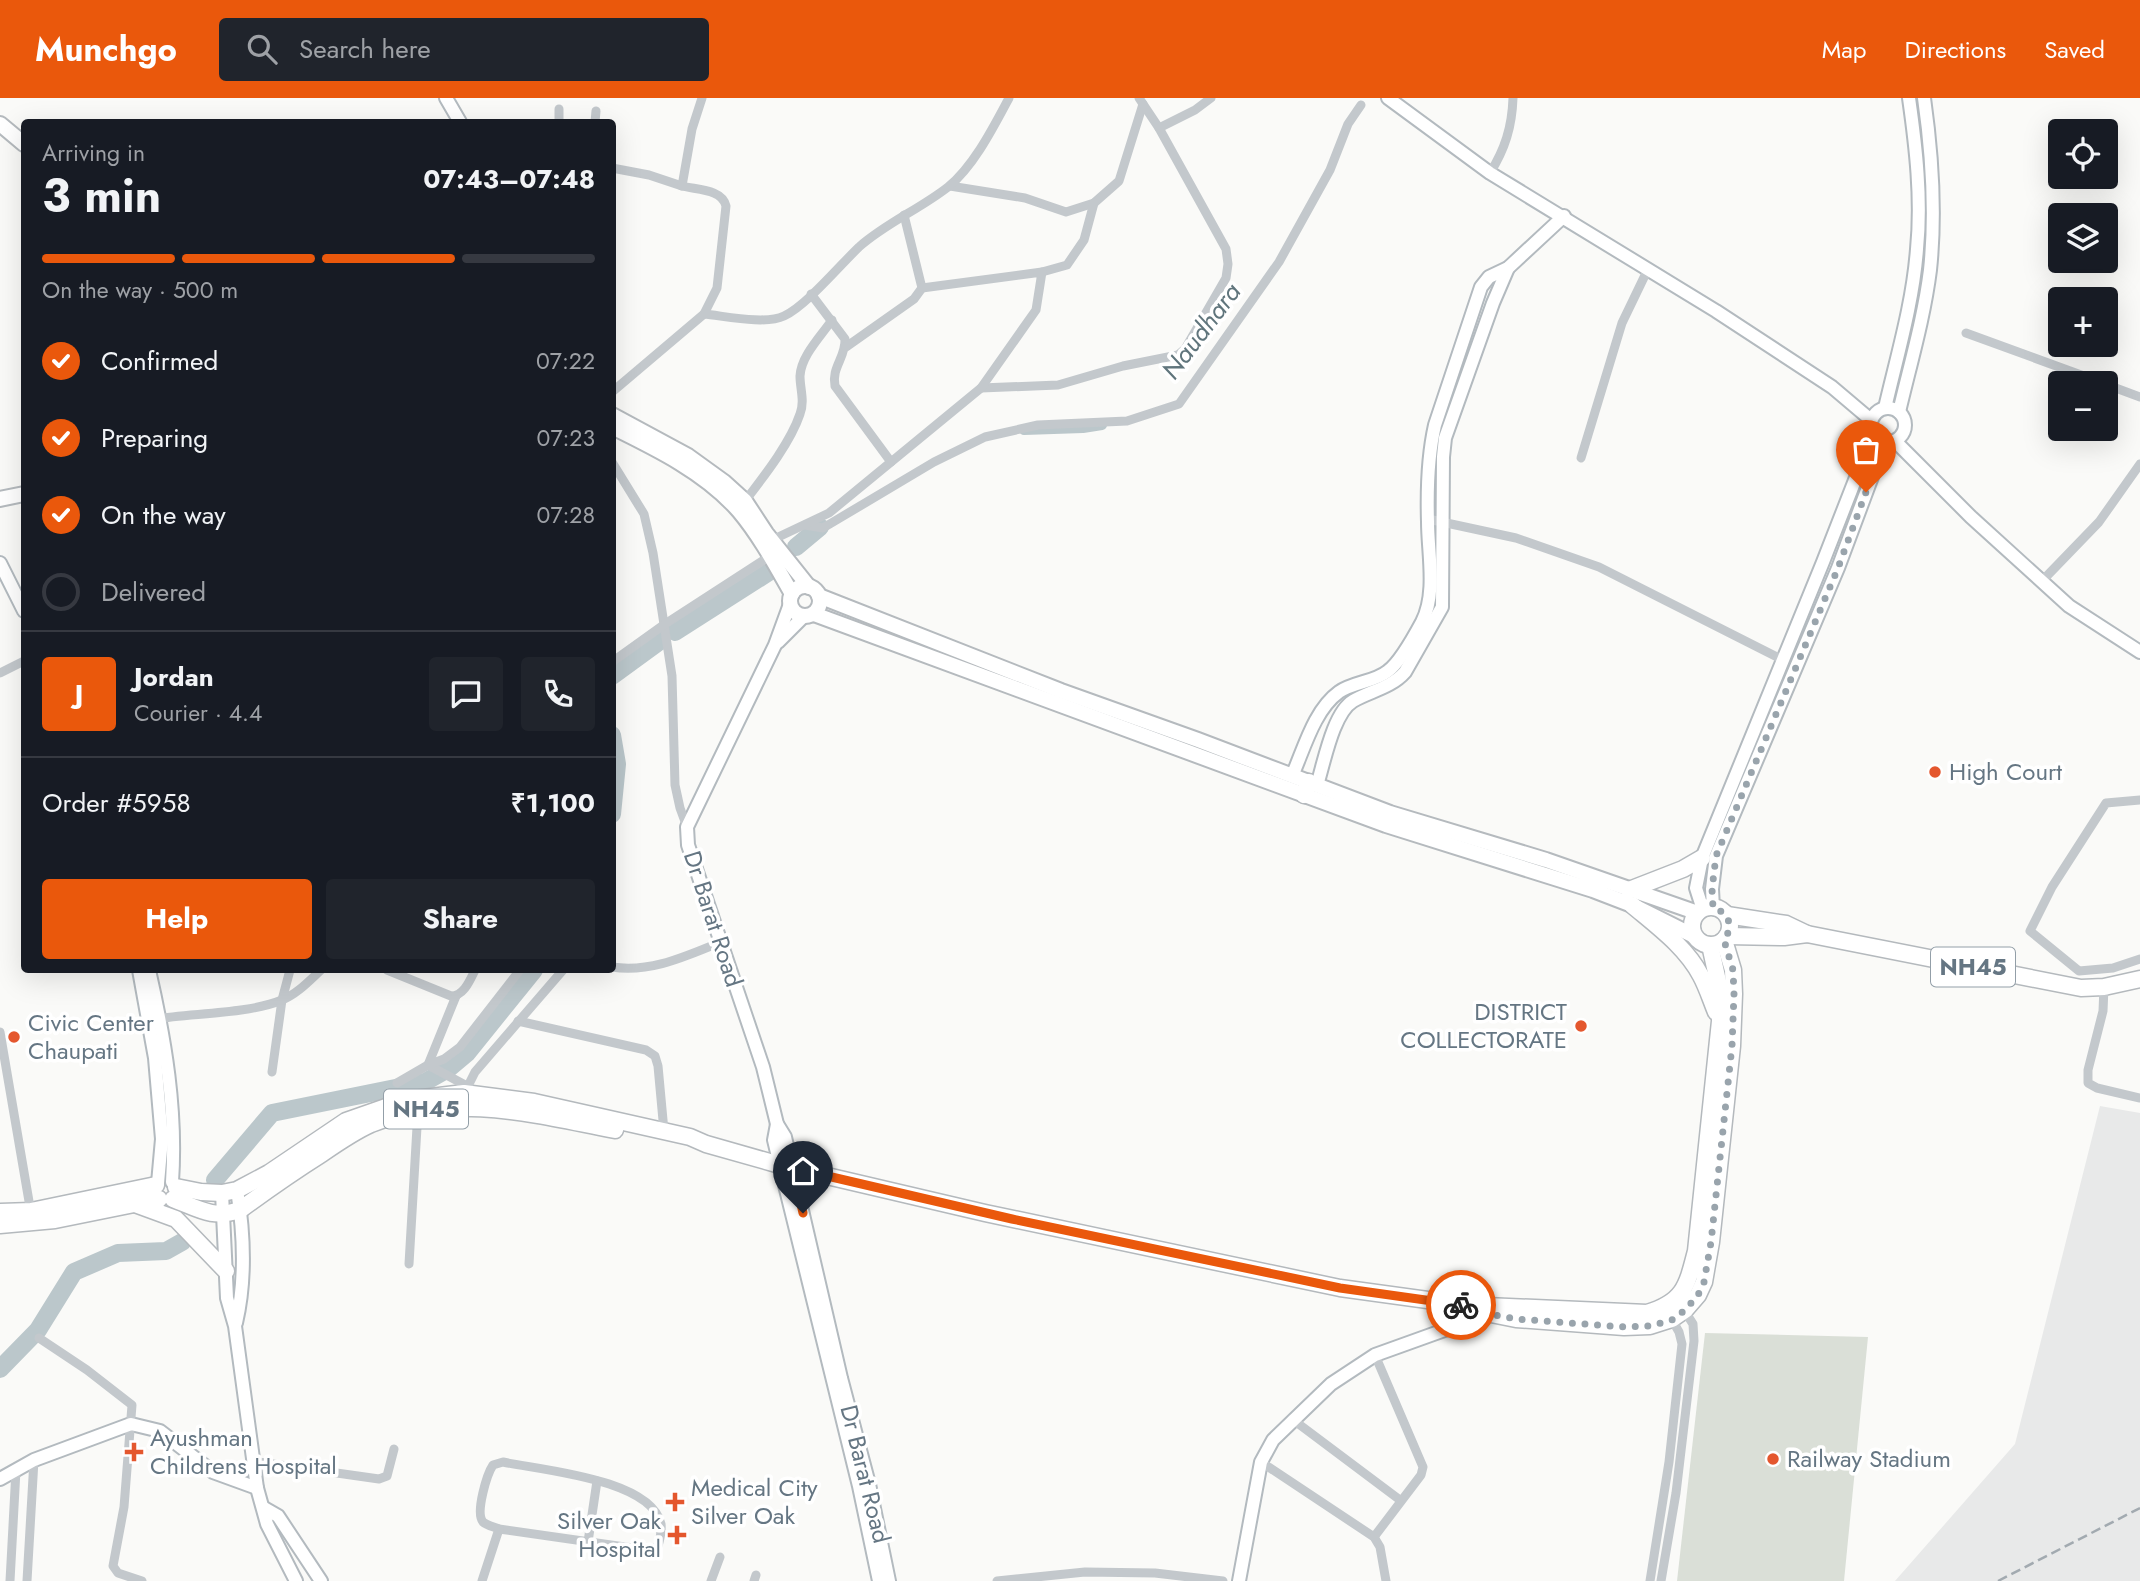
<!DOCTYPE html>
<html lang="en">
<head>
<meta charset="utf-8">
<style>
  body { margin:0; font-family:Jost,sans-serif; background:#20242c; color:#f1f3f6; height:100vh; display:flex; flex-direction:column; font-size:26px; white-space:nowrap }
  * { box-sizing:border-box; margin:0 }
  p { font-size:23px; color:#9ea1a6 }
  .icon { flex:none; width:38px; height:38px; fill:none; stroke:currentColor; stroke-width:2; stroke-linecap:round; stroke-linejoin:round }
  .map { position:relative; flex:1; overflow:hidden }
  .drawer { position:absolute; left:21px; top:21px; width:595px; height:854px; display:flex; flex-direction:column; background:#171b24; border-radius:7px; box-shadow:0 7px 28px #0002 }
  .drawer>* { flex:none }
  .tools { position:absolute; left:2048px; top:21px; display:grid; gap:14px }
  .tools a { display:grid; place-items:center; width:70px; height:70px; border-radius:7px; background:#171b24; box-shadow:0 7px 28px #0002; font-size:35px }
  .pin { position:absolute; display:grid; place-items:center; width:60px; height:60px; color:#fff; margin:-72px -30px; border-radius:50% 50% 50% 0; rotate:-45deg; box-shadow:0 0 7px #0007 }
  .pin .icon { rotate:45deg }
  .courier { position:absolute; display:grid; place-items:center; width:70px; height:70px; margin:-35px; border:5px solid #ea580c; border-radius:50%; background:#fff; color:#222; box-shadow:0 2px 9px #0007 }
  .head em { font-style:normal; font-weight:700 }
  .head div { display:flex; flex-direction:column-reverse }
  .head { display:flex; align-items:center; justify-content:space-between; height:119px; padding:0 21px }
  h1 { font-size:46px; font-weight:700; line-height:52px }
  .bar { display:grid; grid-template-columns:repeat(4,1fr); gap:10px 7px; align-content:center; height:84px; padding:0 21px }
  .bar i { height:9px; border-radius:5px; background:#363941 }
  .bar .current { background:#ea580c }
  .bar p { grid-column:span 4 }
  .line { display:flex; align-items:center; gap:18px; padding:0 21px; border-top:2px solid #363941 }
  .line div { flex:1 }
  .round { display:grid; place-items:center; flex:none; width:74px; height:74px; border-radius:7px; background:#20242c }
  ol { padding:0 21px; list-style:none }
  li { display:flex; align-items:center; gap:21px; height:77px }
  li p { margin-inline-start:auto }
  li .icon { padding:7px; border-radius:50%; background:#ea580c; color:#fff; stroke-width:4 }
  li:last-child { color:#9ea1a6 }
  li i { width:38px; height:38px; border:4px solid #363941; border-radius:50% }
  .primary-button { display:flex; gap:14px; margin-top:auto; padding:14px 21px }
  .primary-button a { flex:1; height:80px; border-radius:7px; background:#ea580c; color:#fff; font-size:28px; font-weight:700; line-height:80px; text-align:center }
  .primary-button a+a { background:#20242c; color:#f1f3f6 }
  header { display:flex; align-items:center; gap:42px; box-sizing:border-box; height:98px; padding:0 35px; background:#ea580c; color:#fff }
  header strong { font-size:33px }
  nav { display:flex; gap:38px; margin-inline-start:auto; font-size:24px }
  .search { width:490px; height:63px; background:#20242c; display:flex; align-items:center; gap:18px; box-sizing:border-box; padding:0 24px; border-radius:7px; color:#9ea1a6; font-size:26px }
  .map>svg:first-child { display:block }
  .built { fill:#e8e9e9 }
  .green { fill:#dadfd7 }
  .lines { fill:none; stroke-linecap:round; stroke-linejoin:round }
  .canal { stroke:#bbc7cb; stroke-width:10 }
  .river { stroke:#bbc7cb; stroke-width:18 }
  .secondary-casing { stroke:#b3babf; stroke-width:16 }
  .primary-casing { stroke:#b5babe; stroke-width:18 }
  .highway-casing { stroke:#b4b9bd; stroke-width:19 }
  .street { stroke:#c3c8cc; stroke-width:9 }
  .secondary { stroke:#fff; stroke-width:12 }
  .primary { stroke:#fff; stroke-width:14 }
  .highway { stroke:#fff; stroke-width:16 }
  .rail { stroke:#a2aab0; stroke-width:2.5; stroke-dasharray:10 5; stroke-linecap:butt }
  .done { stroke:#99a4ac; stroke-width:7; stroke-dasharray:0 12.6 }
  .route { stroke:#ea580c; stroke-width:9 }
  .poi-dot { fill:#e4572e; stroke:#fff; stroke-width:2.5 }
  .labels { text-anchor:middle; stroke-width:7; stroke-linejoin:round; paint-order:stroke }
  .shield { fill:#fff; stroke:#939fa8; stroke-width:2 }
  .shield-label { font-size:23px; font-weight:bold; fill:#657683 }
  .poi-label { font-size:24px; fill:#657683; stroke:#fff; text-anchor:start }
  .street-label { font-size:24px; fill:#657683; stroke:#fff }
  .water-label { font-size:26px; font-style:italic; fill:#60757c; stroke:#fff }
</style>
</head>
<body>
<header>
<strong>Munchgo</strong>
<div class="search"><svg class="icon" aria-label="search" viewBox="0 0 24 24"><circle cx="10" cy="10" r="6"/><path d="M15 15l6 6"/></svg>Search here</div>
<nav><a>Map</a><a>Directions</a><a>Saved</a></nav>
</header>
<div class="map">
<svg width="2140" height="1483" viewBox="0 0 2140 1483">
  <rect width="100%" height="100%" fill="#fafaf8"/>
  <polygon class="built" points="2100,1008 2140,1015 2140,1483 1895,1483 2015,1346"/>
  <polygon class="green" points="1705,1235 1868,1239 1844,1483 1677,1483"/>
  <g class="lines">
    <polyline class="canal" points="1024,332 1083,330 1102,327"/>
    <g class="river">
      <polyline points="796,449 820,429"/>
      <polyline points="675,534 769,474"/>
      <polyline points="612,578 660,543"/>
      <polyline points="612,637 617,666 612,716"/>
      <polyline points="215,1082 272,1015 425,984 448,971 467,955 534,872"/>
      <polyline points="0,1271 38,1232 74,1174 118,1155 166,1153 182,1144"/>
    </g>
    <g class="secondary-casing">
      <g id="secondary">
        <polyline points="446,0 460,24"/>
        <polyline points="1388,0 1490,75 1716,213 1832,289 1871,322"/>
        <circle cx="1888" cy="327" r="17"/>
        <path d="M1885,310C1897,258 1913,205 1917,151C1922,101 1916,49 1909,0"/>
        <path d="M1899,314C1910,267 1924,220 1930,172C1936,115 1932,56 1924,0"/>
        <polyline points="1895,343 1971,419 2069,508 2140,554"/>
        <polyline points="0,465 24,513"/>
        <polyline points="790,506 775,547 687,729 688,747 763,969 777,1026 785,1039 841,1280 869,1386 889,1483"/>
        <polyline points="778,544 804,518"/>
        <path d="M1292,678C1304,651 1314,612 1339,594C1353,584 1375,584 1388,573C1399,565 1415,537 1422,524C1437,495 1428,455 1428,424C1427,392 1428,358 1435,327L1481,189L1489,179L1508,170L1564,118"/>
        <path d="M1317,687C1324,665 1333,615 1353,603C1370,593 1391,590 1405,574L1442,509L1443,359L1445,340L1493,205L1508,170"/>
        <polyline points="1713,810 1712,791 1716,758 1838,470 1885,344"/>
        <polyline points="1703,812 1696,790 1702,760 1823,464 1873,336"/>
        <polyline points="139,872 155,960 162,1041 158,1085"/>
        <path d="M149,872C165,942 177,1012 172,1084"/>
        <polyline points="777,1026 774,1042 780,1067 859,1388 879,1483"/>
        <polyline points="222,1095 227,1200 235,1228 257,1390 267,1426 296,1483"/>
        <path d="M236,1225C246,1182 244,1135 237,1092"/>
        <polyline points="0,1381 34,1362 131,1326 160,1333 213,1374 257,1390"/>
        <polyline points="264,1410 278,1418 321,1483"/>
        <polyline points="1239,1483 1261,1364 1273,1342 1331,1286 1375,1257 1489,1216 1492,1212"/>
      </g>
    </g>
    <g class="primary-casing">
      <g id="primary">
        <polyline points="0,26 24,46"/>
        <polyline points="612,317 688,358 724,384 745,403 766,435 809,489"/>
        <path d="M612,329C657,351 706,375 739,413C760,438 776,468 792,496"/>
        <polyline points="0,401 24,396"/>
        <circle cx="805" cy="503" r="15"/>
        <polyline points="819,498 1061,593 1198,642 1390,715 1546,762 1698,815"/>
        <polyline points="814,516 1386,727 1593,792 1632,807 1696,839"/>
      </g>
    </g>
    <g class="highway-casing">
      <g id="highway">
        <polyline points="1304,697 1309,684"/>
        <polyline points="1629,792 1683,771 1702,760"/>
        <path d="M1632,807C1657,828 1686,849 1701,878C1707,889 1711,902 1716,914"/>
        <circle cx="1711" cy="828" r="19"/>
        <polyline points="1727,817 1786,826 1807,836"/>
        <polyline points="1727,838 1784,839 1807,836 2081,890 2104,889 2140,881"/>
        <path d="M176,1089L201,1094L222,1095L237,1092L269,1075L346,1023L406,1002L464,995L534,1004L601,1019L690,1039L706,1046L780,1067L985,1115L1340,1190L1464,1207L1647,1215C1684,1204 1687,1188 1696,1153L1720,923L1719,888L1710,847"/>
        <path d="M173,1101C199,1111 212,1121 240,1112C266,1093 293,1074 320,1057C336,1046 353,1034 371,1026C450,994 534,1016 615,1032"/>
        <polyline points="135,1106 176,1121 226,1173"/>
        <polyline points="0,1114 31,1113 156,1087"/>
        <polyline points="0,1127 55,1122 159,1101"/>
        <polyline points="1486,1215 1516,1221 1624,1229 1650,1228 1672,1221 1685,1212 1698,1197 1704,1184 1711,1144 1732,948 1734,896 1733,872 1724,842"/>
      </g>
    </g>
    <g class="street">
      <polyline points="559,24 559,11"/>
      <polyline points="595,24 596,13"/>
      <polyline points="1159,30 1195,12 1211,0"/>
      <polyline points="612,70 649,77 682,88"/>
      <path d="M1490,75C1505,51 1512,29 1513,0"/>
      <polyline points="950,88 1025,100 1066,114 1094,105 1119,83 1143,6"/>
      <polyline points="1042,174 1067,167 1084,142 1094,105"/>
      <path d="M811,196L845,241C846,259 831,270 835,288L891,364"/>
      <path d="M704,216C725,218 765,227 784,218C806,208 840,167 859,149C886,125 920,111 948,89C974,68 994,28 1009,0"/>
      <polyline points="1966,235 2103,285"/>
      <polyline points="846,249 914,201 922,190 904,117"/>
      <polyline points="2105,286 2140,299"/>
      <polyline points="981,290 1058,287 1123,268 1178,257 1185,251 1226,180 1228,166 1226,151 1159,30 1139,0"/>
      <path d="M612,294L704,216L717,190L726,108C722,91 697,92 682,88L692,31L702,0"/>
      <polyline points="1581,360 1622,225 1648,171"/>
      <polyline points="612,364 644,416 653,455 672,578 675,687 680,710 687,729"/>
      <path d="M742,407C761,382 790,346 800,316C805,303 800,291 800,278C801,258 821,238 832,222"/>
      <polyline points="1428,421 1516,440 1599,469 1783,562"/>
      <polyline points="805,427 823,430 934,364 985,339 1038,327 1127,323 1179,306 1279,164 1330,72 1348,26 1361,7"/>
      <polyline points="772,442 829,415 981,290 1036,212 1042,174 922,190"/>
      <polyline points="2042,483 2099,424 2140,366"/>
      <polyline points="612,564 665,526 770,458"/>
      <polyline points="0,575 24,563"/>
      <polyline points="2140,702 2106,705 2052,789 2030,833 2079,873 2113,870 2140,861"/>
      <path d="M612,869C651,875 686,858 721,844"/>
      <path d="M387,872L451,898C464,898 470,882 475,872"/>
      <polyline points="2104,889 2103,913 2088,972 2088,985 2097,990 2140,1000"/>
      <polyline points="456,898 428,967 467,988"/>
      <path d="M156,921C193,915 248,916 282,902C297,896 309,883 321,872"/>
      <polyline points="518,923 646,952 655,958 658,968 664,1033"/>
      <polyline points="0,934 31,1115"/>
      <polyline points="272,974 282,902 290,872"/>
      <polyline points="397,985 428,967 444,961 460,949 520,872"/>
      <polyline points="463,998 475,974 563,872"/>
      <polyline points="409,1166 418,1012"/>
      <polyline points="39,1240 87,1272 132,1307 124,1409 113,1468 118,1475 142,1483"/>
      <polyline points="1292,1321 1400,1402"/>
      <polyline points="252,1363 379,1381 387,1378 394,1351"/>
      <path d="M503,1364C541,1372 651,1381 661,1426C662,1433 660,1441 658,1448L646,1452L499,1431C494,1429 486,1427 483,1424C475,1415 487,1376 493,1367Z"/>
      <polyline points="1261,1364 1374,1439 1380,1449 1386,1483"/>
      <polyline points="1374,1439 1421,1377 1423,1369 1375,1257"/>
      <polyline points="588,1444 597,1383"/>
      <polyline points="10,1483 16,1372"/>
      <polyline points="27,1483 34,1362"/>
      <polyline points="482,1483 499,1431"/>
      <polyline points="711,1483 720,1459"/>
      <polyline points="754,1483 756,1477"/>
      <polyline points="997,1483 1085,1474 1155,1475 1223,1483"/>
      <polyline points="1650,1483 1669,1364 1682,1246 1679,1234 1671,1220"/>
      <polyline points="1661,1483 1676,1395 1694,1243 1693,1226 1684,1212"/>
    </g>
    <use href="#secondary" class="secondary"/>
    <use href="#primary" class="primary"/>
    <use href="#highway" class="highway"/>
    <polyline class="rail" points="1998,1483 2140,1410"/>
  </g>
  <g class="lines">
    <path class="done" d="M1461,1207L1489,1216L1516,1221L1625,1229L1650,1228L1672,1222L1685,1212L1698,1197L1704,1184L1711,1144L1732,948L1734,896L1733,872L1724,842C1734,828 1729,814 1713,810L1712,791L1716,758L1838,470L1866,394"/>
    <polyline class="route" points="803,1115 793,1070 1012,1121 1340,1190 1461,1207"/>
  </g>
  <g class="poi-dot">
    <circle cx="1935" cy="674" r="7"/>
    <circle cx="1581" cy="928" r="7"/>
    <circle cx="14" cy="939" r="7"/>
    <path d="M130.5 1343.5h7v7h7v7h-7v7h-7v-7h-7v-7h7z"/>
    <circle cx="1773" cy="1361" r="7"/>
    <path d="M671.5 1393.5h7v7h7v7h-7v7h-7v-7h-7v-7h7z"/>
    <path d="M673.5 1426.5h7v7h7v7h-7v7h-7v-7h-7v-7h7z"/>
  </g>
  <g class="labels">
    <g class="shield">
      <rect x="1931" y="849.5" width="84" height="39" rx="5"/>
      <rect x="384" y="991.5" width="84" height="39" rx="5"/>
    </g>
    <g class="shield-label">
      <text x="1973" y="877">NH45</text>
      <text x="426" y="1019">NH45</text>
    </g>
    <g class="poi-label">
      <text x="1949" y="682">High Court</text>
      <text x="1567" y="922" text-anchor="end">DISTRICT<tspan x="1567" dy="28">COLLECTORATE</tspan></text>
      <text x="28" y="933">Civic Center<tspan x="28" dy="28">Chaupati</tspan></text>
      <text x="150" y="1348">Ayushman<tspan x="150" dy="28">Childrens Hospital</tspan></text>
      <text x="1787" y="1369">Railway Stadium</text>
      <text x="691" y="1398">Medical City<tspan x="691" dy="28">Silver Oak</tspan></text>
      <text x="661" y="1431" text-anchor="end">Silver Oak<tspan x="661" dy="28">Hospital</tspan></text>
    </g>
    <g class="street-label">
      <text transform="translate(713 821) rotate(72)" y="8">Dr Barat Road</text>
      <text transform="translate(865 1376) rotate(76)" y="8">Dr Barat Road</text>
    </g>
    <g class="water-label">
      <text transform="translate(1201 233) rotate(-53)" y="9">Naudhara</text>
    </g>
  </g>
</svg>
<div class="tools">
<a><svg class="icon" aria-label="locate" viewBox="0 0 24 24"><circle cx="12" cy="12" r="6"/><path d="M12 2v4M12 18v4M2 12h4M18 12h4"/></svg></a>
<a><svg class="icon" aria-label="layers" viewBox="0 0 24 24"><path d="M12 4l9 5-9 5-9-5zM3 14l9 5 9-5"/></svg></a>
<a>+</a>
<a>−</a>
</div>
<div class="pin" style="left:1866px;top:394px;background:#ea580c"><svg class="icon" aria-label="bag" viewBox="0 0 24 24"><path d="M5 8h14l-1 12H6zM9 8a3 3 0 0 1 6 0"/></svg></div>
<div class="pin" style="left:803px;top:1115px;background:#1f2937"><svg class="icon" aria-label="home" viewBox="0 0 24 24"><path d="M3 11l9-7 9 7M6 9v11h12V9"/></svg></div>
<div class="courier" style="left:1461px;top:1207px"><svg class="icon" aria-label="bike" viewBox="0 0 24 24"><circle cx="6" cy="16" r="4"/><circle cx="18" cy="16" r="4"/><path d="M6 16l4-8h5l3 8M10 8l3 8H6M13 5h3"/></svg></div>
<section class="drawer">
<div class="head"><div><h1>3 min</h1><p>Arriving in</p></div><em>07:43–07:48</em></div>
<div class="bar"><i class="current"></i><i class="current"></i><i class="current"></i><i></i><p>On the way · 500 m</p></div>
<ol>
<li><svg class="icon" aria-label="check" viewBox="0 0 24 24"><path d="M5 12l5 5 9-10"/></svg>Confirmed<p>07:22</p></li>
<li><svg class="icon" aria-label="check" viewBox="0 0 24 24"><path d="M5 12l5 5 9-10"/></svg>Preparing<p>07:23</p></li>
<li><svg class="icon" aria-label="check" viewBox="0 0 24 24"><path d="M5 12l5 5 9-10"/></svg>On the way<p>07:28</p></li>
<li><i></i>Delivered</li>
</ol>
<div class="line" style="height:126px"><b class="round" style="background:#ea580c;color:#fff">J</b><div><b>Jordan</b><p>Courier · 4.4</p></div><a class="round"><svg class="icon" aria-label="chat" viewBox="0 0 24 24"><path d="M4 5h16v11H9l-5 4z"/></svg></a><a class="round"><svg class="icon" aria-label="phone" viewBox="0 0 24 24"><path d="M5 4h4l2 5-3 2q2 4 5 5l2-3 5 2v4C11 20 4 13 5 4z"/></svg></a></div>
<div class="line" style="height:91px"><div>Order #5958</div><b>₹1,100</b></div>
<div class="primary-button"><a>Help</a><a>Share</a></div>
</section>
</div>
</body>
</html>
